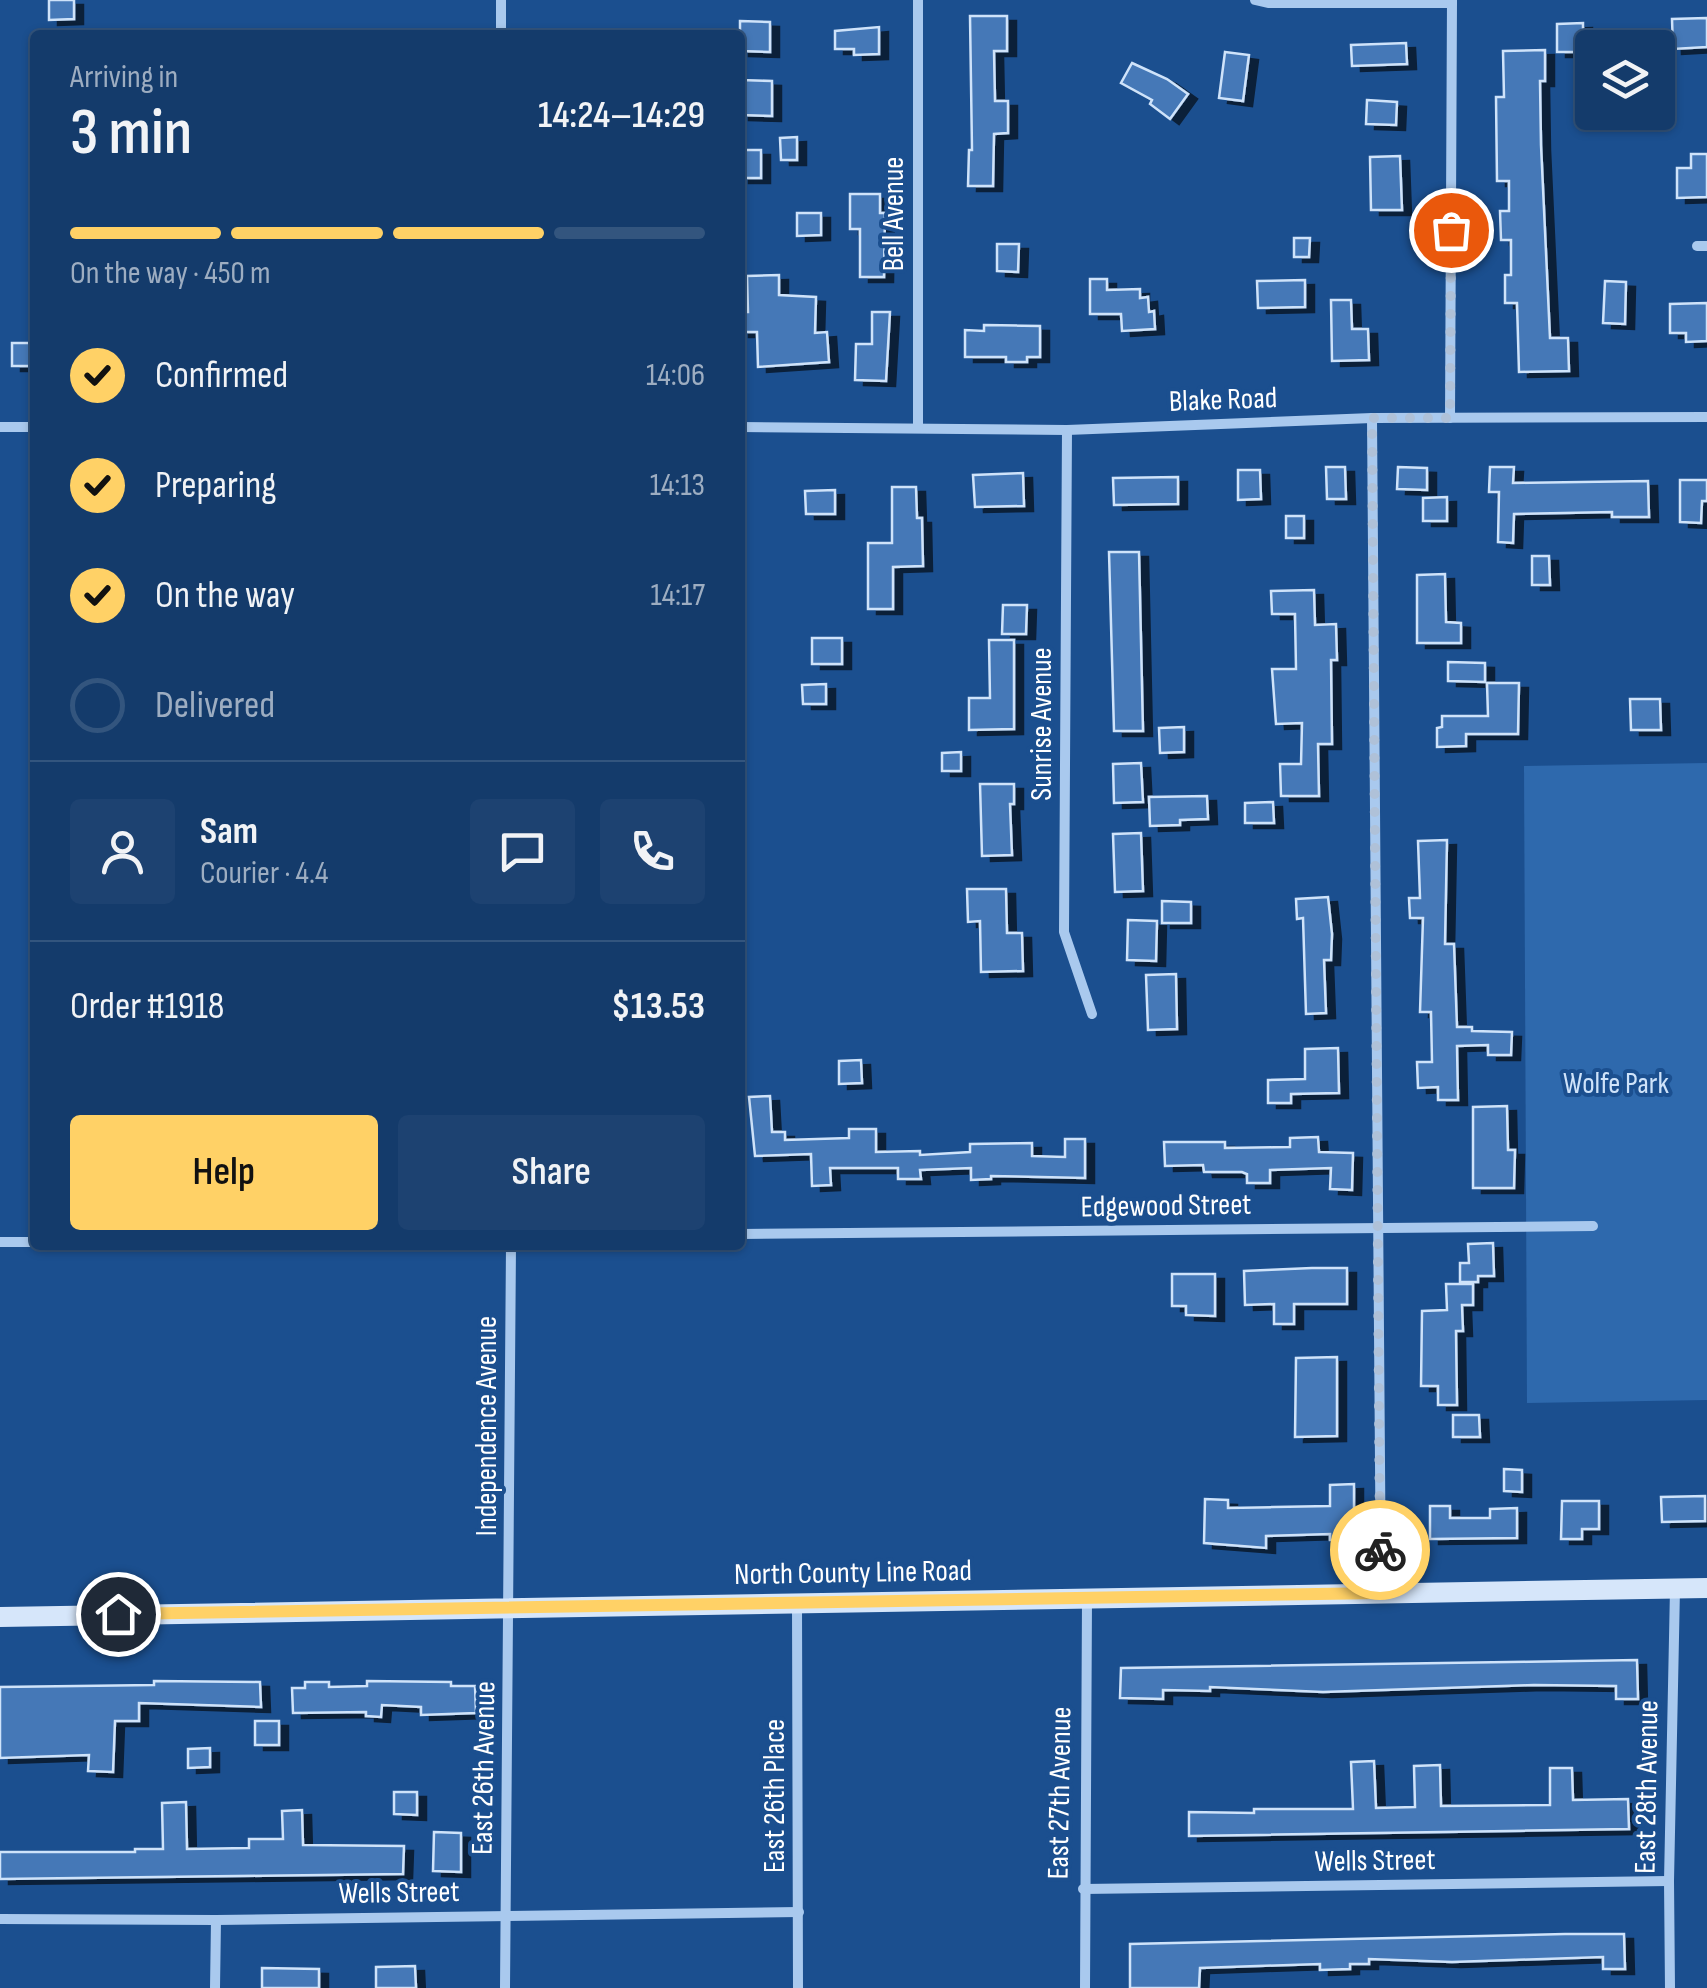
<!DOCTYPE html>
<html lang="en">
<head>
<meta charset="utf-8">
<style>
  body { margin:0; font-family:"Sofia Sans Condensed",sans-serif; background:#1d4271; color:#f1f3f6; height:100vh; display:flex; flex-direction:column; font-size:38px; white-space:nowrap }
  * { box-sizing:border-box; margin:0 }
  p { font-size:32px; color:#9dadc1 }
  .icon { flex:none; width:55px; height:55px; fill:none; stroke:currentColor; stroke-width:2; stroke-linecap:round; stroke-linejoin:round }
  .map { position:relative; flex:1; overflow:hidden }
  .sheet { position:absolute; left:30px; top:30px; width:715px; height:1220px; display:flex; flex-direction:column; background:#143b6b; border-radius:10px; box-shadow:0 2px 8px #0004,0 0 0 2px #33557e }
  .sheet>* { flex:none }
  .fabs { position:absolute; left:1575px; top:30px; display:grid; gap:20px }
  .fabs a { display:grid; place-items:center; width:100px; height:100px; border-radius:10px; background:#143b6b; box-shadow:0 2px 8px #0004,0 0 0 2px #33557e; font-size:50px }
  .pin { position:absolute; display:grid; place-items:center; width:85px; height:85px; color:#fff; margin:-42px; border:5px solid #fff; border-radius:50%; box-shadow:0 2px 10px #0007 }
  .courier { position:absolute; display:grid; place-items:center; width:100px; height:100px; margin:-50px; border:8px solid #ffd166; border-radius:50%; background:#fff; color:#222; box-shadow:0 2px 12px #0007 }
  .summary em { font-style:normal; font-weight:600 }
  .summary div { display:flex; flex-direction:column-reverse }
  .summary { display:flex; align-items:center; justify-content:space-between; height:170px; padding:0 40px }
  h1 { font-size:65px; font-weight:600; line-height:75px }
  .bar { display:grid; grid-template-columns:repeat(4,1fr); gap:15px 10px; align-content:center; height:120px; padding:0 40px }
  .bar i { height:12px; border-radius:8px; background:#33557e }
  .bar .current { background:#ffd166 }
  .bar p { grid-column:span 4 }
  .line { display:flex; align-items:center; gap:25px; padding:0 40px; border-top:2px solid #33557e }
  .line div { flex:1 }
  .round { display:grid; place-items:center; flex:none; width:105px; height:105px; border-radius:10px; background:#1d4271 }
  ol { padding:0 40px; list-style:none }
  li { display:flex; align-items:center; gap:30px; height:110px }
  li p { margin-inline-start:auto }
  li .icon { padding:10px; border-radius:50%; background:#ffd166; color:#111; stroke-width:4 }
  li:last-child { color:#9dadc1 }
  li i { width:55px; height:55px; border:5px solid #33557e; border-radius:50% }
  .primary-button { display:flex; gap:20px; margin-top:auto; padding:20px 40px }
  .primary-button a { flex:1; height:115px; border-radius:10px; background:#ffd166; color:#111; font-size:40px; font-weight:600; line-height:115px; text-align:center }
  .primary-button a+a { background:#1d4271; color:#f1f3f6 }
  .map>svg:first-child { display:block }
  .green { fill:#2e69ad }
  .building { fill:#4478b7; stroke:#cfe3fa; stroke-width:2.5; filter:url(#shadow) }
  .lines { fill:none; stroke-linecap:round; stroke-linejoin:round }
  .street { stroke:#a9c9ee; stroke-width:10 }
  .secondary { stroke:#d6e6fa; stroke-width:20 }
  .done { stroke:#afc1d8; stroke-width:10; stroke-dasharray:0 18 }
  .route { stroke:#ffd166; stroke-width:12 }
  .labels { text-anchor:middle; stroke-width:8; stroke-linejoin:round; paint-order:stroke }
  .street-label { font-size:30px; fill:#fff; stroke:#1b4f8f }
  .park-label { font-size:30px; fill:#cfe3fa; stroke:#1b4f8f }
</style>
</head>
<body>
<div class="map">
<svg width="1707" height="1988" viewBox="0 0 1707 1988">
  <defs>
    <filter id="shadow"><feDropShadow dx="9" dy="5" stdDeviation="0" flood-color="#0009"/></filter>
  </defs>
  <rect width="100%" height="100%" fill="#1b4f8f"/>
  <polygon class="green" points="1707,763 1707,1400 1527,1403 1524,766"/>
  <g class="building">
    <polygon points="49,0 74,0 74,19 49,20"/>
    <polygon points="970,16 1007,16 1007,51 994,51 995,101 1008,101 1008,133 994,134 993,186 968,186 969,150 972,150"/>
    <polygon points="1707,18 1707,47 1673,49 1672,19"/>
    <polygon points="740,21 770,22 770,52 740,51"/>
    <polygon points="1583,23 1583,52 1557,52 1557,24"/>
    <polygon points="879,27 879,54 854,55 854,49 835,49 835,31"/>
    <polygon points="1406,43 1407,64 1352,66 1351,45"/>
    <polygon points="1545,50 1545,81 1540,81 1541,145 1550,338 1568,338 1569,371 1519,372 1517,303 1505,303 1505,275 1511,275 1511,240 1501,240 1500,211 1509,211 1509,181 1497,181 1496,97 1504,97 1503,51"/>
    <polygon points="1225,52 1249,55 1243,101 1219,98"/>
    <polygon points="1132,63 1167,79 1188,94 1170,119 1150,104 1152,100 1121,83"/>
    <polygon points="740,80 772,81 772,116 740,115"/>
    <polygon points="1367,100 1397,102 1396,125 1366,124"/>
    <polygon points="797,137 797,160 781,160 780,138"/>
    <rect x="740" y="150" width="21" height="28"/>
    <polygon points="1691,154 1707,154 1707,197 1677,198 1677,168 1691,168"/>
    <polygon points="1400,156 1402,210 1371,210 1370,157"/>
    <polygon points="850,194 880,194 880,213 885,213 884,277 860,277 860,229 850,229"/>
    <polygon points="797,213 821,213 821,235 797,236"/>
    <polygon points="1294,238 1310,238 1309,257 1294,257"/>
    <polygon points="997,244 1019,244 1018,272 997,271"/>
    <polygon points="779,275 779,295 816,297 815,333 827,332 829,362 758,367 757,332 740,332 740,312 748,312 747,276"/>
    <polygon points="1090,279 1107,279 1107,290 1140,289 1140,298 1148,297 1149,312 1154,311 1155,329 1122,331 1121,314 1090,314"/>
    <polygon points="1305,280 1305,307 1258,308 1257,281"/>
    <polygon points="1605,281 1626,282 1625,324 1603,323"/>
    <polygon points="1331,300 1351,300 1352,329 1368,329 1369,360 1332,361"/>
    <polygon points="1707,303 1707,341 1686,342 1686,333 1670,333 1670,304"/>
    <polygon points="872,312 890,312 886,381 855,380 856,344 872,344"/>
    <polygon points="984,325 1040,326 1040,357 1027,357 1027,362 1006,362 1006,357 965,357 965,330 984,331"/>
    <rect x="12" y="343" width="23" height="23"/>
    <polygon points="1326,467 1345,467 1346,499 1327,499"/>
    <polygon points="1398,467 1427,468 1427,490 1397,489"/>
    <polygon points="1490,467 1514,467 1513,483 1648,481 1649,517 1612,517 1612,512 1514,514 1513,543 1498,542 1499,492 1489,492"/>
    <polygon points="1238,470 1260,470 1261,499 1238,500"/>
    <polygon points="1023,473 1024,506 975,507 973,475"/>
    <polygon points="1178,477 1178,504 1114,505 1113,478"/>
    <polygon points="1680,480 1707,480 1707,501 1702,501 1701,523 1680,522"/>
    <polygon points="892,487 916,487 917,518 922,518 923,566 893,567 893,609 868,609 868,543 892,543"/>
    <polygon points="835,490 835,514 806,514 805,491"/>
    <polygon points="1447,497 1447,521 1423,521 1423,498"/>
    <rect x="1286" y="516" width="18" height="22"/>
    <polygon points="1109,552 1139,552 1143,731 1114,731"/>
    <polygon points="1532,556 1549,556 1550,585 1532,585"/>
    <polygon points="1445,574 1446,622 1461,623 1461,643 1417,643 1417,575"/>
    <polygon points="1314,590 1315,625 1336,624 1337,660 1331,660 1332,744 1318,744 1319,796 1281,796 1280,764 1301,764 1302,723 1276,724 1272,669 1296,669 1295,614 1272,614 1271,591"/>
    <polygon points="1003,605 1027,605 1026,634 1002,634"/>
    <rect x="812" y="638" width="30" height="26"/>
    <polygon points="989,640 1014,640 1014,729 969,730 969,698 990,698"/>
    <polygon points="1448,662 1485,663 1485,682 1448,681"/>
    <polygon points="1487,683 1519,683 1518,734 1466,734 1466,746 1437,747 1437,728 1442,727 1442,716 1488,716"/>
    <polygon points="826,684 826,704 803,704 802,685"/>
    <polygon points="1630,699 1660,699 1661,730 1631,730"/>
    <polygon points="1184,727 1184,752 1160,753 1159,728"/>
    <polygon points="961,752 961,771 942,771 942,753"/>
    <polygon points="1141,763 1143,802 1114,803 1113,764"/>
    <polygon points="980,784 1014,784 1014,804 1010,804 1012,855 982,856"/>
    <polygon points="1207,796 1208,819 1180,820 1180,825 1150,826 1149,797"/>
    <polygon points="1273,802 1274,823 1245,823 1245,803"/>
    <polygon points="1141,833 1143,891 1115,892 1113,834"/>
    <polygon points="1447,840 1445,944 1454,944 1457,1027 1472,1027 1472,1031 1512,1032 1511,1055 1488,1055 1488,1045 1457,1046 1458,1100 1438,1100 1438,1087 1418,1088 1417,1062 1432,1062 1431,1012 1420,1012 1423,918 1410,918 1409,898 1420,898 1418,841"/>
    <polygon points="967,889 1006,889 1007,933 1022,933 1023,971 981,972 980,921 968,922"/>
    <polygon points="1328,897 1332,934 1331,960 1324,960 1326,1013 1306,1014 1303,918 1297,919 1296,899"/>
    <polygon points="1162,901 1191,902 1191,923 1162,923"/>
    <polygon points="1128,920 1157,921 1156,961 1127,960"/>
    <polygon points="1176,974 1177,1029 1148,1030 1146,975"/>
    <polygon points="1338,1048 1339,1093 1291,1094 1291,1103 1268,1103 1268,1080 1305,1079 1305,1049"/>
    <polygon points="861,1060 862,1083 839,1084 839,1061"/>
    <polygon points="770,1096 772,1132 785,1132 785,1140 849,1138 849,1129 876,1129 876,1152 920,1151 920,1155 970,1152 970,1144 1032,1143 1032,1156 1065,1157 1065,1139 1085,1139 1085,1178 991,1176 991,1179 971,1180 971,1168 920,1170 921,1179 898,1179 898,1168 830,1168 831,1185 812,1186 811,1154 755,1156 749,1097"/>
    <polygon points="1507,1106 1508,1150 1515,1150 1514,1188 1473,1188 1473,1107"/>
    <polygon points="1318,1137 1319,1152 1353,1153 1352,1190 1330,1189 1331,1168 1270,1170 1270,1183 1247,1183 1247,1174 1242,1172 1204,1172 1203,1165 1165,1166 1164,1142 1225,1142 1225,1148 1290,1147 1290,1138"/>
    <polygon points="1493,1243 1494,1276 1478,1276 1478,1282 1460,1282 1460,1263 1469,1263 1468,1244"/>
    <polygon points="1312,1268 1347,1268 1347,1304 1294,1304 1294,1324 1274,1324 1274,1304 1245,1305 1244,1271"/>
    <polygon points="1172,1274 1215,1274 1215,1316 1186,1315 1186,1306 1172,1306"/>
    <polygon points="1446,1284 1473,1284 1473,1305 1462,1305 1463,1331 1456,1331 1457,1405 1438,1405 1438,1386 1421,1386 1422,1311 1447,1310"/>
    <polygon points="1337,1357 1337,1436 1295,1437 1296,1358"/>
    <polygon points="1453,1415 1479,1415 1480,1437 1453,1437"/>
    <polygon points="1504,1469 1522,1470 1522,1492 1504,1491"/>
    <polygon points="1354,1484 1354,1540 1330,1540 1330,1534 1266,1536 1266,1548 1204,1543 1205,1499 1228,1500 1228,1508 1330,1506 1330,1485"/>
    <polygon points="1705,1496 1705,1521 1662,1522 1661,1497"/>
    <polygon points="1562,1501 1599,1501 1599,1529 1582,1529 1582,1539 1561,1539"/>
    <polygon points="1430,1506 1450,1506 1450,1518 1490,1518 1490,1509 1517,1508 1517,1538 1430,1539"/>
    <polygon points="1637,1660 1638,1699 1616,1699 1616,1686 1534,1685 1323,1692 1210,1687 1210,1691 1163,1690 1163,1699 1120,1698 1121,1668"/>
    <polygon points="154,1681 260,1682 261,1707 139,1703 139,1721 115,1721 113,1772 88,1771 89,1755 0,1758 0,1687 154,1685"/>
    <polygon points="367,1681 451,1682 451,1686 475,1686 476,1713 421,1715 421,1707 382,1705 381,1717 366,1716 366,1712 293,1713 292,1688 305,1688 305,1682 329,1682 329,1687 367,1686"/>
    <rect x="255" y="1721" width="24" height="24"/>
    <polygon points="210,1748 210,1767 188,1768 188,1749"/>
    <polygon points="1374,1761 1376,1808 1415,1807 1414,1766 1440,1765 1441,1806 1550,1805 1550,1768 1572,1768 1573,1800 1628,1799 1629,1829 1189,1836 1189,1812 1254,1813 1254,1809 1353,1809 1351,1762"/>
    <polygon points="394,1792 417,1792 417,1815 394,1814"/>
    <polygon points="186,1802 187,1849 249,1848 249,1839 283,1839 282,1811 302,1810 303,1845 404,1846 403,1874 0,1879 0,1852 135,1852 135,1849 163,1849 162,1803"/>
    <polygon points="434,1832 461,1833 461,1872 433,1871"/>
    <polygon points="1565,1934 1624,1934 1625,1969 1603,1969 1603,1957 1452,1962 1369,1959 1369,1964 1350,1964 1350,1969 1320,1970 1320,1964 1200,1968 1199,1988 1130,1988 1130,1944"/>
    <polygon points="415,1966 416,1988 376,1988 376,1967"/>
    <polygon points="262,1968 319,1969 319,1988 262,1988"/>
  </g>
  <g class="lines">
    <g class="street">
      <polyline points="501,0 501,35"/>
      <polyline points="1255,0 1268,3 1452,3"/>
      <polyline points="1697,246 1707,246"/>
      <polyline points="1372,418 1381,1593"/>
      <polyline points="1450,418 1452,0"/>
      <polyline points="0,427 35,427"/>
      <polyline points="740,427 1067,430 1372,418 1707,417"/>
      <polyline points="918,428 918,0"/>
      <polyline points="1067,430 1064,932 1092,1014"/>
      <polyline points="740,1234 1593,1226"/>
      <polyline points="0,1242 35,1242"/>
      <polyline points="797,1604 798,1988"/>
      <polyline points="1083,1889 1669,1881"/>
      <polyline points="0,1919 216,1920 799,1912"/>
      <polyline points="215,1988 216,1920"/>
      <polyline points="505,1988 511,1245"/>
      <polyline points="1085,1988 1087,1599"/>
      <polyline points="1670,1988 1669,1881 1675,1589"/>
    </g>
    <polyline class="secondary" points="0,1617 1707,1588"/>
  </g>
  <g class="lines">
    <polyline class="done" points="1380,1550 1372,418 1450,418 1451,230"/>
    <polyline class="route" points="118,1614 1381,1593 1380,1550"/>
  </g>
  <g class="labels">
    <g class="street-label">
      <text transform="translate(893 214) rotate(-90)" y="10">Bell Avenue</text>
      <text transform="translate(1223 399) rotate(-2)" y="10">Blake Road</text>
      <text transform="translate(1041 724) rotate(-90)" y="10">Sunrise Avenue</text>
      <text transform="translate(1166 1205) rotate(-1)" y="10">Edgewood Street</text>
      <text transform="translate(486 1426) rotate(-90)" y="10">Independence Avenue</text>
      <text transform="translate(853 1572) rotate(-1)" y="10">North County Line Road</text>
      <text transform="translate(483 1768) rotate(-89)" y="10">East 26th Avenue</text>
      <text transform="translate(1646 1787) rotate(-89)" y="10">East 28th Avenue</text>
      <text transform="translate(1059 1793) rotate(-89)" y="10">East 27th Avenue</text>
      <text transform="translate(774 1796) rotate(-90)" y="10">East 26th Place</text>
      <text transform="translate(1375 1860) rotate(-1)" y="10">Wells Street</text>
      <text transform="translate(399 1892) rotate(-1)" y="10">Wells Street</text>
    </g>
    <g class="park-label">
      <text x="1616" y="1093">Wolfe Park</text>
    </g>
  </g>
</svg>
<div class="fabs">
<a><svg class="icon" aria-label="layers" viewBox="0 0 24 24"><path d="M12 4l9 5-9 5-9-5zM3 14l9 5 9-5"/></svg></a>
</div>
<div class="pin" style="left:1451px;top:230px;background:#ea580c"><svg class="icon" aria-label="bag" viewBox="0 0 24 24"><path d="M5 8h14l-1 12H6zM9 8a3 3 0 0 1 6 0"/></svg></div>
<div class="pin" style="left:118px;top:1614px;background:#1f2937"><svg class="icon" aria-label="home" viewBox="0 0 24 24"><path d="M3 11l9-7 9 7M6 9v11h12V9"/></svg></div>
<div class="courier" style="left:1380px;top:1550px"><svg class="icon" aria-label="bike" viewBox="0 0 24 24"><circle cx="6" cy="16" r="4"/><circle cx="18" cy="16" r="4"/><path d="M6 16l4-8h5l3 8M10 8l3 8H6M13 5h3"/></svg></div>
<section class="sheet">
<div class="summary"><div><h1>3 min</h1><p>Arriving in</p></div><em>14:24–14:29</em></div>
<div class="bar"><i class="current"></i><i class="current"></i><i class="current"></i><i></i><p>On the way · 450 m</p></div>
<ol>
<li><svg class="icon" aria-label="check" viewBox="0 0 24 24"><path d="M5 12l5 5 9-10"/></svg>Confirmed<p>14:06</p></li>
<li><svg class="icon" aria-label="check" viewBox="0 0 24 24"><path d="M5 12l5 5 9-10"/></svg>Preparing<p>14:13</p></li>
<li><svg class="icon" aria-label="check" viewBox="0 0 24 24"><path d="M5 12l5 5 9-10"/></svg>On the way<p>14:17</p></li>
<li><i></i>Delivered</li>
</ol>
<div class="line" style="height:180px"><a class="round"><svg class="icon" aria-label="person" viewBox="0 0 24 24"><circle cx="12" cy="8" r="4"/><path d="M4 21q1-7 8-7t8 7"/></svg></a><div><b>Sam</b><p>Courier · 4.4</p></div><a class="round"><svg class="icon" aria-label="chat" viewBox="0 0 24 24"><path d="M4 5h16v11H9l-5 4z"/></svg></a><a class="round"><svg class="icon" aria-label="phone" viewBox="0 0 24 24"><path d="M5 4h4l2 5-3 2q2 4 5 5l2-3 5 2v4C11 20 4 13 5 4z"/></svg></a></div>
<div class="line" style="height:130px"><div>Order #1918</div><b>$13.53</b></div>
<div class="primary-button"><a>Help</a><a>Share</a></div>
</section>
</div>
</body>
</html>
